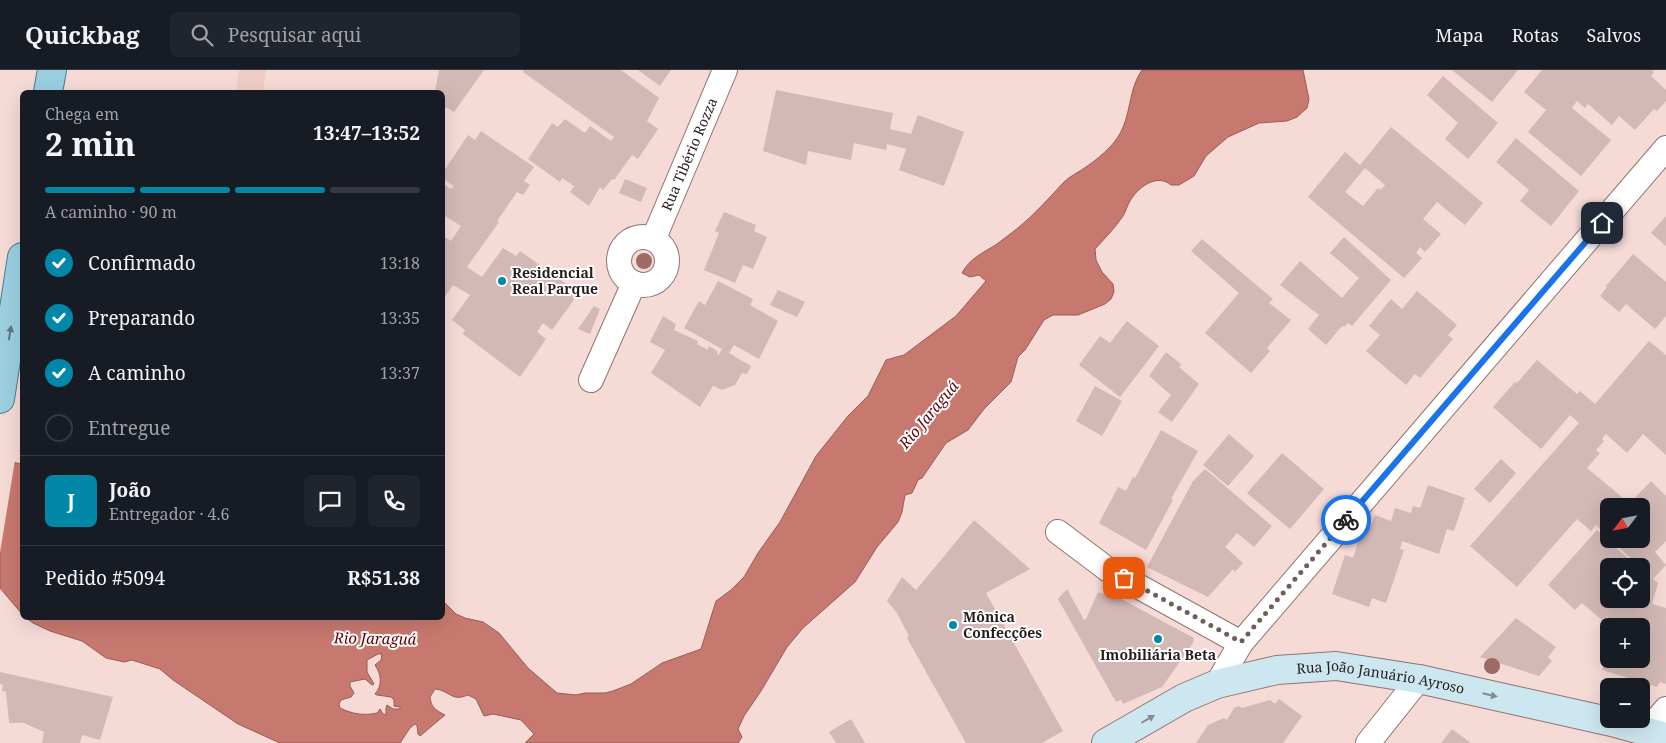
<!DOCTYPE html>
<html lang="pt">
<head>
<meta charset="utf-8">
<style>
  body { margin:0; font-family:"Noto Serif",serif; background:#20242c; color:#f1f3f6; height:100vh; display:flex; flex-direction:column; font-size:19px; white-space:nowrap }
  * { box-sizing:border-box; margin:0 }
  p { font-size:16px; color:#9ea1a6 }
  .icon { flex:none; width:28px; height:28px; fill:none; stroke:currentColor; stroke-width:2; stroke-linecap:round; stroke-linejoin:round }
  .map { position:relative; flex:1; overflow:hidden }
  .sheet { position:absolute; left:20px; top:20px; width:425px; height:530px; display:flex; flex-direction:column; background:#171b24; border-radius:8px; box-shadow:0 5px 20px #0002 }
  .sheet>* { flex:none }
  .needle { width:32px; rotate:238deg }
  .controls { position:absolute; left:1600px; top:428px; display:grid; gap:10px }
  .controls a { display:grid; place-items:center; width:50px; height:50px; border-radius:8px; background:#171b24; box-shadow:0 5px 20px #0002; font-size:25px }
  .pin { position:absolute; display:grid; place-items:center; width:42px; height:42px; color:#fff; margin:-21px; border-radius:10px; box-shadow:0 2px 8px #0006 }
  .courier { position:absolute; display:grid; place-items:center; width:50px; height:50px; margin:-25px; border:4px solid #1a73e8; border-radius:50%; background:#fff; color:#222; box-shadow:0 1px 6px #0007 }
  .headline em { font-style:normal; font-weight:700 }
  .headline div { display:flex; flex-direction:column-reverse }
  .headline { display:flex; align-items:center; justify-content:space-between; height:85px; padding:0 25px }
  h1 { font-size:32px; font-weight:700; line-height:38px }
  .bar { display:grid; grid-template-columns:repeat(4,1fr); gap:8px 5px; align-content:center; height:60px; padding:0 25px }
  .bar i { height:6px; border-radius:4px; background:#363941 }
  .bar .current { background:#0188a9 }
  .bar p { grid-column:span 4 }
  .line { display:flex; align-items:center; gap:12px; padding:0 25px; border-top:1px solid #363941 }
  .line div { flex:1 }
  .round { display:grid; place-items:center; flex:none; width:52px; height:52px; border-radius:8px; background:#20242c }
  ol { padding:0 25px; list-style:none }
  li { display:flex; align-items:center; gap:15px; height:55px }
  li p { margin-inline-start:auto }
  li .icon { padding:5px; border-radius:50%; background:#0188a9; color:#fff; stroke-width:4 }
  li:last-child { color:#9ea1a6 }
  li i { width:28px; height:28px; border:2px solid #363941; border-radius:50% }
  header { display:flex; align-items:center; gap:30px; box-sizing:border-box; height:70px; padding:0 25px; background:#171b24; border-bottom:1px solid #363941 }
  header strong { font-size:24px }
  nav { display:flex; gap:28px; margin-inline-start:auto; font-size:18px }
  .search { width:350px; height:45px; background:#20242c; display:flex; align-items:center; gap:12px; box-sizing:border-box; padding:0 18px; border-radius:8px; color:#9ea1a6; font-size:19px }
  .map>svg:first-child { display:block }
  .built { fill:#f0ccc7 }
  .water { fill:#c7796f; stroke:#975d56; fill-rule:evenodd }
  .pier { fill:#f5dad6 }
  .building { fill:#d3b9b5; fill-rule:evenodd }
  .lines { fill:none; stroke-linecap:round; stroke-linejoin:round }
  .minor-casing { stroke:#8d7571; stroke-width:26 }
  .secondary-casing { stroke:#8d7571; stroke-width:30 }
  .primary-casing { stroke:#477c8e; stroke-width:30 }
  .minor { stroke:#fff; stroke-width:24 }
  .secondary { stroke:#cde7f0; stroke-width:28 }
  .primary { stroke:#9bcfe0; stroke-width:28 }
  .tree { fill:#9d6a66 }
  .oneway { fill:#60767e }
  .oneway2 { fill:#828c90 }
  .done { stroke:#6e5f5c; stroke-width:5; stroke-dasharray:0 9 }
  .route { stroke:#1a73e8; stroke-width:6 }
  .poi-dot { fill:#0188a9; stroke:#fff; stroke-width:2 }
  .labels { text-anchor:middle; stroke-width:4; stroke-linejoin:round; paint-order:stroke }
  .street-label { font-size:14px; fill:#261d1b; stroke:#fff }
  .poi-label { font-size:14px; font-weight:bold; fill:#261d1b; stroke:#fff; text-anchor:start }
  .water-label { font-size:15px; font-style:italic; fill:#640003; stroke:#fff }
</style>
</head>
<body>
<header>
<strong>Quickbag</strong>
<div class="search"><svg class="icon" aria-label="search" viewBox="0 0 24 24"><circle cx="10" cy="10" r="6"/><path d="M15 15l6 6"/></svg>Pesquisar aqui</div>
<nav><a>Mapa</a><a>Rotas</a><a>Salvos</a></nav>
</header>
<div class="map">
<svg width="1666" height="673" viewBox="0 0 1666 673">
  <rect width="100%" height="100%" fill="#f5dad6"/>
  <polygon class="built" points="239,0 266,0 263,22 236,22"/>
  <g class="water">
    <path d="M1142,0H1303L1309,29L1307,38L1297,47L1287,51L1259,53L1228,67L1206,86L1194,106L1179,115H1171C1157,103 1138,117 1130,131C1127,136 1126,141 1123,146C1115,158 1105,168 1095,179L1096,190L1102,202L1113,214L1114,222L1111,229L1105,234L1078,245H1053L1044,250L1025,280L1018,287L1011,312L984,339L968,360L946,373L922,408L918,410L912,423L905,425L902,442L898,452L877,477L855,512L803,558L787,577L761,621L744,646L738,659L742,667L738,673H525L534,664L521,650L493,644L484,646L476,629L468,625C451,632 451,621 435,619L430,627C431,637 435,640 445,645L420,666L418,664L417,655L415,654L410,658L400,673H280L238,654L173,610L160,599L132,590L124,592L106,588L82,571L50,561L33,553L26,548H442L443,531L456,544L465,548L483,552L499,563L528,598L557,623L576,625L585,623H605L613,621L631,614L662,593L701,579L716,531L731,520L744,507L758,483L780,452L816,386L848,346L868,326L886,290L904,285L956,246L986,211L979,205L970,207L962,203C970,188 983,183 997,174C1004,169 1011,163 1018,158C1035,144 1049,128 1064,112C1070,106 1079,102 1086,97C1095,91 1103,84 1110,77C1134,52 1125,25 1142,0ZM378,584H382L381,590L375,595C381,604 383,615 375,624L377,625L391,627L394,630V636L400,637V639H393L387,635L386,638V645L383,644L380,639L377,643C364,646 352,644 340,638L339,634L341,630L351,627L354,623L350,616V612L365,609L372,615L374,614L367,602V590Z"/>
    <polygon points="0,390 22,394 22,544 0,518"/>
  </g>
  <polygon class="pier" points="0,388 15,390 0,483"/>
  <g class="building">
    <polygon points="439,0 484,0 454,42 442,35 442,22 435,22"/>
    <polygon points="524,0 621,0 659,28 647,51 658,59 638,89 632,85 614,110 612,109 603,120 600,117 589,136 570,122 574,116 562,108 560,112 528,89 552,53 558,57 565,49 585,63 590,56 611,71 614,67 523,2"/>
    <polygon points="638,0 671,0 660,16"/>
    <polygon points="1452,0 1518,0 1492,32"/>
    <polygon points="1542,0 1652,0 1654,2 1651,6 1666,20 1666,31 1657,41 1654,39 1635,60 1619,46 1612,55 1588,34 1585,38 1577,31 1572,38 1611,70 1581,106 1528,62 1546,40 1524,22"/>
    <polygon points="1443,6 1498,53 1468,89 1445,69 1458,53 1427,25"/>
    <polygon points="776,20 893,43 890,59 911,64 918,45 964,62 944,116 899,100 906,79 887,74 886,80 854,73 851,90 808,81 806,95 763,81"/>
    <path d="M1391,57L1483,133L1465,155L1437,132L1423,149L1441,164L1425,182L1420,177L1416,183L1422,188L1404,208L1308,127L1345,82L1360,95ZM1365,98L1385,115L1380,120L1378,118L1363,136L1345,122Z"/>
    <polygon points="481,61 534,97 524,111 530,115 523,125 517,122 497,151 499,152 467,197 482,207 503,178 516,186 520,181 579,223 552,260 543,253 537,262 546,269 520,307 463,264 465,260 452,250 470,225 453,215 442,231 442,165 451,171 461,156 442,144 442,113 451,119 454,116 442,108 442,104 468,65 475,70"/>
    <polygon points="1516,68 1579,121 1551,156 1520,131 1529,120 1496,92"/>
    <polygon points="625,109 647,118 641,132 619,123"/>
    <polygon points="724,142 756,155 754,161 767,167 753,199 743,195 735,213 704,200 719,163 715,161"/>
    <polygon points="1666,146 1666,176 1651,163"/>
    <polygon points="1344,167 1391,210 1352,256 1348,253 1344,257 1342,256 1326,275 1308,259 1319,245 1280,215 1300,191 1342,228 1359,208 1330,183"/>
    <polygon points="1202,169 1273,229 1269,233 1291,250 1267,278 1270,281 1251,303 1205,263 1239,223 1191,181"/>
    <polygon points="1633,184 1666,212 1666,246 1655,259 1626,234 1619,242 1600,226 1607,217 1606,216"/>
    <polygon points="718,211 753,229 750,235 778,251 759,289 734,275 729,283 751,296 747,304 742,303 735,315 722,320 713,316 700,337 651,303 665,280 650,272 663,246 676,254 674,260 698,271 697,274 708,280 709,276 717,281 718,286 722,279 684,258 699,231 705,235"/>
    <polygon points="778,220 805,232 797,247 770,235"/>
    <polygon points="1417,221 1457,255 1448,265 1453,269 1420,308 1415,304 1406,315 1366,281 1380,265 1369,256 1391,229 1402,239"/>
    <polygon points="594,236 600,239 590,264 578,259"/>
    <polygon points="1127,251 1159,276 1120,327 1079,295 1100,266 1110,273"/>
    <polygon points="1649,271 1666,285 1666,385 1643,364 1627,383 1606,364 1602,369 1604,371 1596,380 1600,383 1587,398 1622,427 1615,435 1616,436 1609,436 1609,467 1596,455 1591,461 1577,449 1517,517 1470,476 1579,353 1570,345 1541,379 1493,337 1515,312 1517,313 1537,290 1577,324 1580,321 1595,334"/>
    <polygon points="1166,282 1182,295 1179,297 1199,314 1172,352 1158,342 1171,325 1149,306"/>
    <polygon points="1095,316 1122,331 1102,366 1076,351"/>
    <polygon points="1161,360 1198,381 1171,429 1173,430 1146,480 1099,453 1118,417 1126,421 1133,407 1135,408"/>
    <polygon points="1229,364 1254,386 1228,416 1203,395"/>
    <polygon points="1282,383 1324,419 1290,459 1247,423"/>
    <polygon points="1501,389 1516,403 1490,433 1474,419"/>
    <polygon points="1205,399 1272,456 1254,477 1237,463 1225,477 1243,493 1235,502 1233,499 1208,527 1147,497 1193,411"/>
    <polygon points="1651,411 1666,426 1666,471 1655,482 1666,495 1653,509 1658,513 1652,534 1666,538 1666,614 1660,612 1657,617 1602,600 1608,582 1609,589 1641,589 1641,556 1621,556 1618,555 1619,552 1607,547 1603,551 1582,533 1575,540 1548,515 1597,460 1636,496 1609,496 1609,529 1641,529 1641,496 1637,496 1637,494 1610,469 1641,469 1641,436 1627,436"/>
    <polygon points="1428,415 1465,428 1454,461 1447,459 1439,484 1402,471 1400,479 1404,480 1386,533 1372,528 1369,537 1332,524 1345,485 1353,488 1360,467 1364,468 1367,458 1370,458 1375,445 1391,451 1395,438 1411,443 1413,436 1420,438"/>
    <polygon points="974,450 1030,499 986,523 1063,661 1042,673 966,673 907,568 909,566 897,543 887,531 902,507 916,520"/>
    <polygon points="1067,519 1084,550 1086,549 1098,522 1107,525 1108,522 1194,568 1193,573 1162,617 1123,634 1121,630 1116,632 1058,529"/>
    <polygon points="1516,548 1556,577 1548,587 1552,591 1539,606 1480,587"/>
    <polygon points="0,602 113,627 100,670 82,665 80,673 42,673 44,662 24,653 9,653 6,622 2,621 3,615 0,614"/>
    <polygon points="1279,629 1302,646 1283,673 1196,673 1208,655 1224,648 1227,650 1234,638 1239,636 1242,638 1270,630 1275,634"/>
    <polygon points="851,649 865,673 836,673 829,662"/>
    <polygon points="1452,659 1471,673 1441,673"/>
  </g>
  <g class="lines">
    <g class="minor-casing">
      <g id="minor">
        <circle cx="643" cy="191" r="24"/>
        <path id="s1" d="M654,168L725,0"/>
        <polyline points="591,310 634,213"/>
        <polyline points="1058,462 1107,499 1241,573"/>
        <polyline points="1217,614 1241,573 1666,78"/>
        <polyline points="1647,661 1666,639"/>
        <polyline points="1368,673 1419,609"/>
      </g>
    </g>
    <g class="secondary-casing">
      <g id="secondary">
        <path id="s2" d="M1106,673L1184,628L1217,614L1277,600L1336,596L1419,609L1612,652L1666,667"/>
      </g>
    </g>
    <g class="primary-casing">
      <g id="primary">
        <polyline points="48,22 52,0"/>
        <polyline points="0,329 22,187"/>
      </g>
    </g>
    <use href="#minor" class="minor"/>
    <use href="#secondary" class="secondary"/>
    <use href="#primary" class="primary"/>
  </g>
  <g class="tree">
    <circle cx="644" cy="191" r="8"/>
    <circle cx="1492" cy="596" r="8"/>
  </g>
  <defs><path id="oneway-solid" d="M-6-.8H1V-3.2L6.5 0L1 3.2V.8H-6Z" transform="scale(1.25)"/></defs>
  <use class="oneway" href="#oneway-solid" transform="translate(10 263) rotate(-81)"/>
  <g class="oneway2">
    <use href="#oneway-solid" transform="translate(1490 625) rotate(13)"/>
    <use href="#oneway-solid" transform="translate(1148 649) rotate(-30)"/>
  </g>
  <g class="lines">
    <polyline class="done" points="1124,508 1241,572 1346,450"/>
    <polyline class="route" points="1346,450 1602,153"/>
  </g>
  <g class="poi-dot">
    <circle cx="502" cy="211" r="5"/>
    <circle cx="953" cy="555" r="5"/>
    <circle cx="1158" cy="569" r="5"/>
  </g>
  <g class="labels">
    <g class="street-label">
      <text dy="5" stroke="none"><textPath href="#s1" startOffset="91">Rua Tibério Rozza</textPath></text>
      <text dy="5" stroke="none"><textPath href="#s2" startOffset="292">Rua João Januário Ayroso</textPath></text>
    </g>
    <g class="poi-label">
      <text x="512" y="208">Residencial<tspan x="512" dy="16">Real Parque</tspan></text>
      <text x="963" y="552">Mônica<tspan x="963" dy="16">Confecções</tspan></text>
      <text x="1158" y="590" text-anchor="middle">Imobiliária Beta</text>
    </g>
    <g class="water-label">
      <text transform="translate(929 345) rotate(-50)" y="5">Rio Jaraguá</text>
      <text transform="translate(375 569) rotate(1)" y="5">Rio Jaraguá</text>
    </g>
  </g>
</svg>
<div class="controls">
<a><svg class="needle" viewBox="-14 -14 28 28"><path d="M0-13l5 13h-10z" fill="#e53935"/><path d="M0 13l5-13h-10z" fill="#9ea1a6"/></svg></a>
<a><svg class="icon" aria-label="locate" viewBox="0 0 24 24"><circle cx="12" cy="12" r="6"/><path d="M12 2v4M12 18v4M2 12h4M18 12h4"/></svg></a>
<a>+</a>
<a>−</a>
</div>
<div class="pin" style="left:1124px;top:508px;background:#ea580c"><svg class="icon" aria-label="bag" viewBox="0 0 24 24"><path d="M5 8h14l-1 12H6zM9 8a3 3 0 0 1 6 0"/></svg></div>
<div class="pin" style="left:1602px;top:153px;background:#1f2937"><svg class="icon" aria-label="home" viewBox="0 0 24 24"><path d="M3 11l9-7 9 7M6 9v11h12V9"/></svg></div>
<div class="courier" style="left:1346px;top:450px"><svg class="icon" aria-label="bike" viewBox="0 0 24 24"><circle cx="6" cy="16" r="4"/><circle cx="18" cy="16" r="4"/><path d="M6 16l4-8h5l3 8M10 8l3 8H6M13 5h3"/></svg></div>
<section class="sheet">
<div class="headline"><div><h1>2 min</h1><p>Chega em</p></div><em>13:47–13:52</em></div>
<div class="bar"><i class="current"></i><i class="current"></i><i class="current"></i><i></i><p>A caminho · 90 m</p></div>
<ol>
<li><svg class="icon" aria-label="check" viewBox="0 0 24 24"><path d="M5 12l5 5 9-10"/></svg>Confirmado<p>13:18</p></li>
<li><svg class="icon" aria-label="check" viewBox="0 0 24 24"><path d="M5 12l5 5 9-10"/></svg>Preparando<p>13:35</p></li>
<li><svg class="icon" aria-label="check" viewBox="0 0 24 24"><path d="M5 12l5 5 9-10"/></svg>A caminho<p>13:37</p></li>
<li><i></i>Entregue</li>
</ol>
<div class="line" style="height:90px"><b class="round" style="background:#0188a9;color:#fff">J</b><div><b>João</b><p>Entregador · 4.6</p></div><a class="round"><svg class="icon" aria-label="chat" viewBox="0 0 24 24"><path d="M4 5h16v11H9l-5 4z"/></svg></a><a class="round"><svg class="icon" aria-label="phone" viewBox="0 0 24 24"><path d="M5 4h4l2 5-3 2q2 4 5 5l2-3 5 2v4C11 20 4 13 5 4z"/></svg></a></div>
<div class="line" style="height:65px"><div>Pedido #5094</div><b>R$51.38</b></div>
</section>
</div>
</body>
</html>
